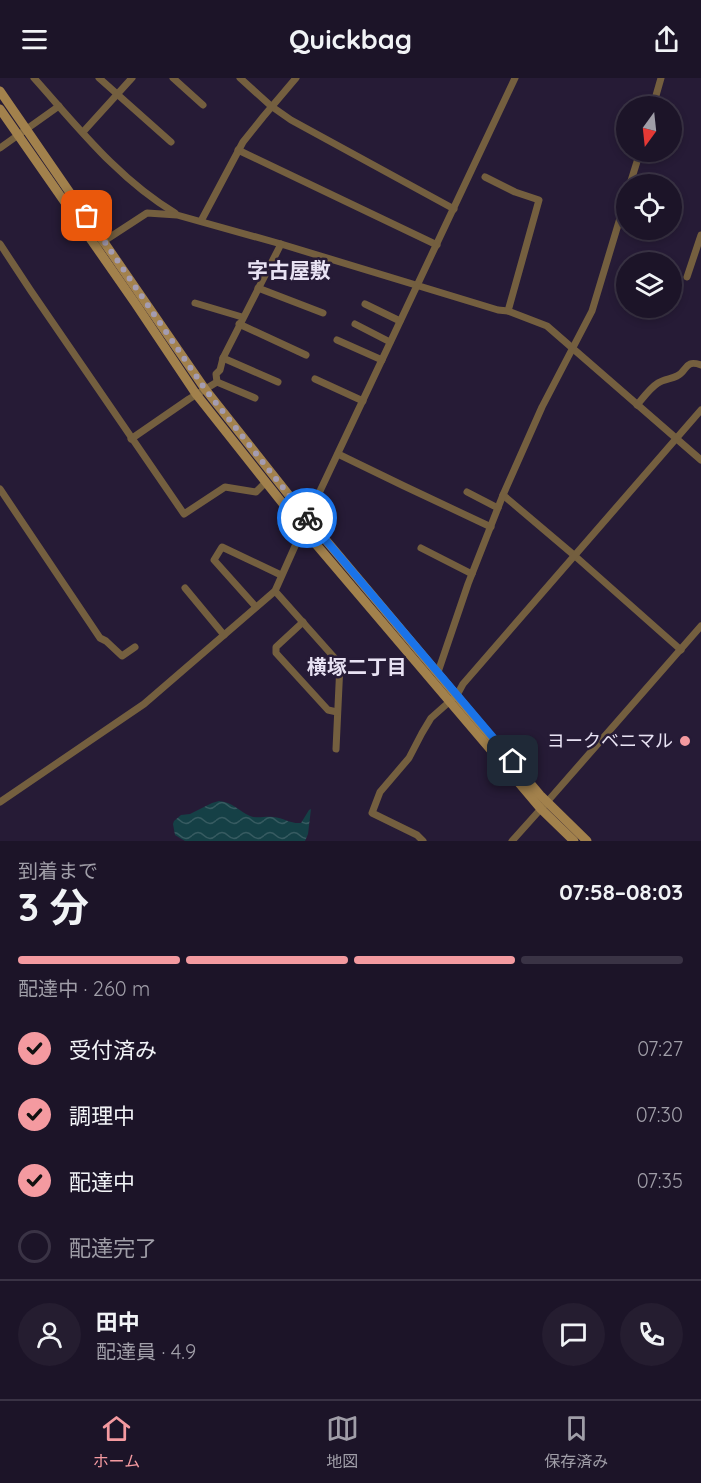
<!DOCTYPE html>
<html lang="ja">
<head>
<meta charset="utf-8">
<style>
  body { margin:0; font-family:Quicksand,"Noto Sans JP",sans-serif; background:#251d30; color:#f1f3f6; height:100vh; display:flex; flex-direction:column; font-size:22px; white-space:nowrap }
  * { box-sizing:border-box; margin:0 }
  p { font-size:20px; color:#a09ea8 }
  .icon { flex:none; width:33px; height:33px; fill:none; stroke:currentColor; stroke-width:2; stroke-linecap:round; stroke-linejoin:round }
  .map { position:relative; height:763px; overflow:hidden }
  .panel { display:flex; flex-direction:column; background:#1c1428; flex:1 }
  .panel>* { flex:none }
  .needle { width:39px; rotate:195deg }
  .buttons { position:absolute; left:616px; top:18px; display:grid; gap:12px }
  .buttons a { display:grid; place-items:center; width:66px; height:66px; border-radius:50%; background:#1c1428; box-shadow:0 3px 9px #0003,0 0 0 2px #3a3345; font-size:30px }
  .pin { position:absolute; display:grid; place-items:center; width:51px; height:51px; color:#fff; margin:-26px; border-radius:12px; box-shadow:0 3px 9px #0006 }
  .courier { position:absolute; display:grid; place-items:center; width:60px; height:60px; margin:-30px; border:4px solid #1a73e8; border-radius:50%; background:#fff; color:#222; box-shadow:0 2px 8px #0007 }
  .overview em { font-style:normal; font-weight:700 }
  .overview div { display:flex; flex-direction:column-reverse }
  .overview { display:flex; align-items:center; justify-content:space-between; height:102px; padding:0 18px }
  h1 { font-size:39px; font-weight:700; line-height:45px }
  .bar { display:grid; grid-template-columns:repeat(4,1fr); gap:9px 6px; align-content:center; height:72px; padding:0 18px }
  .bar i { height:8px; border-radius:4px; background:#3a3345 }
  .bar .on { background:#f49aa0 }
  .bar p { grid-column:span 4 }
  .line { display:flex; align-items:center; gap:15px; padding:0 18px; border-top:2px solid #3a3345 }
  .line div { flex:1 }
  .round { display:grid; place-items:center; flex:none; width:63px; height:63px; border-radius:32px; background:#251d30 }
  ol { padding:0 18px; list-style:none }
  li { display:flex; align-items:center; gap:18px; height:66px }
  li p { margin-inline-start:auto }
  li .icon { padding:6px; border-radius:50%; background:#f49aa0; color:#111; stroke-width:4 }
  li:last-child { color:#a09ea8 }
  li i { width:33px; height:33px; border:3px solid #3a3345; border-radius:50% }
  header { display:flex; justify-content:space-between; align-items:center; height:78px; padding:0 18px; background:#1c1428; font-size:27px; font-weight:700 }
  .dock { display:flex; justify-content:space-around; align-items:center; height:84px; border-top:2px solid #3a3345; background:#1c1428; font-size:16px; color:#a09ea8 }
  .dock a { display:grid; justify-items:center; gap:3px }
  .dock .on { color:#f49aa0 }
  .map>svg:first-child { display:block }
  .water { fill:url(#water-waves) }
  .lines { fill:none; stroke-linecap:round; stroke-linejoin:round }
  .street { stroke:#745f3f; stroke-width:7 }
  .secondary { stroke:#a2814c; stroke-width:9 }
  .done { stroke:#a49cb1; stroke-width:6; stroke-dasharray:0 10.8 }
  .route { stroke:#1a73e8; stroke-width:8 }
  .poi-dot { fill:#f49aa0; stroke:#261b36; stroke-width:2 }
  .labels { text-anchor:middle; stroke-width:5; stroke-linejoin:round; paint-order:stroke }
  .poi-label { font-size:18px; fill:#e8e2f3; stroke:#261b36; text-anchor:end }
  .neighbourhood-label { font-size:20px; font-weight:bold; fill:#e8e2f3; stroke:#261b36 }
  .quarter-label { font-size:21px; font-weight:bold; fill:#e8e2f3; stroke:#261b36 }
</style>
</head>
<body>
<header><svg class="icon" aria-label="menu" viewBox="0 0 24 24"><path d="M4 6h16M4 12h16M4 18h16"/></svg>Quickbag<svg class="icon" aria-label="share" viewBox="0 0 24 24"><path d="M12 15V3M7 8l5-5 5 5M5 13v7h14v-7"/></svg></header>
<div class="map">
<svg width="701" height="763" viewBox="0 0 701 763">
  <defs>
    <pattern id="water-waves" width="16" height="10" patternUnits="userSpaceOnUse" patternTransform="scale(1.5)"><rect width="16" height="10" fill="#154046"/><path d="M0 5q4-4 8 0t8 0" fill="none" stroke="#375b61"/></pattern>
  </defs>
  <rect width="100%" height="100%" fill="#261b36"/>
  <path class="water" d="M219,723C232,724 239,733 250,738C258,741 264,738 273,739C284,740 291,746 301,745L309,732L311,731L308,756L305,763H185L175,757L173,746L174,743L181,737L190,736L212,725Z"/>
  <g class="lines">
    <g class="street">
      <path d="M34,0C77,48 118,101 175,135"/>
      <polyline points="99,0 171,64"/>
      <polyline points="173,0 203,27"/>
      <polyline points="240,0 271,28 291,42 454,131"/>
      <polyline points="653,28 661,0"/>
      <polyline points="83,54 132,0"/>
      <polyline points="0,70 59,28"/>
      <polyline points="238,72 437,167"/>
      <polyline points="485,99 515,114 539,122 508,233"/>
      <polyline points="630,106 640,74"/>
      <polyline points="201,143 243,64 263,39 296,0"/>
      <polyline points="101,165 147,135 177,137 281,166 498,232 508,233 547,248 701,382"/>
      <polyline points="0,166 31,213 184,436 225,409 256,414 266,404"/>
      <polyline points="687,199 701,157"/>
      <polyline points="258,210 323,235"/>
      <polyline points="195,225 242,239"/>
      <polyline points="365,226 400,243"/>
      <polyline points="239,246 306,277"/>
      <polyline points="355,246 390,264"/>
      <polyline points="337,262 382,282"/>
      <polyline points="223,280 278,304"/>
      <polyline points="315,301 363,323"/>
      <polyline points="217,304 255,320"/>
      <path d="M637,327C643,320 650,310 658,305C664,301 671,301 677,298C688,293 684,281 701,287"/>
      <polyline points="131,361 189,321 217,304 216,296 220,292 223,280 281,166"/>
      <polyline points="338,376 404,408 491,449"/>
      <polyline points="0,411 100,560 106,563 122,578 135,569"/>
      <polyline points="467,414 498,430"/>
      <polyline points="503,417 575,478 681,572"/>
      <polyline points="421,470 472,496"/>
      <polyline points="185,510 224,557"/>
      <polyline points="275,513 340,586 336,671"/>
      <polyline points="256,529 214,482 222,469 281,497"/>
      <polyline points="303,544 276,569 276,575 328,632 337,634"/>
      <polyline points="438,594 468,506 503,417 542,329 592,233 627,117"/>
      <polyline points="0,724 144,626 275,513 312,430 515,0"/>
      <polyline points="423,763 417,757 372,735 380,714 409,680 422,655 431,640 457,617 463,606 701,332"/>
      <polyline points="512,763 547,724 701,548"/>
    </g>
    <g class="secondary">
      <polyline points="0,13 205,311 303,435 540,717 587,763"/>
      <polyline points="0,31 135,225 196,316 303,451 541,731 574,763"/>
    </g>
  </g>
  <g class="lines">
    <polyline class="done" points="87,138 205,311 307,440"/>
    <polyline class="route" points="307,440 513,683"/>
  </g>
  <circle class="poi-dot" cx="685" cy="663" r="6"/>
  <g class="labels">
    <g class="poi-label">
      <text x="673" y="669">ヨークベニマル</text>
    </g>
    <g class="neighbourhood-label">
      <text x="357" y="596">横塚二丁目</text>
    </g>
    <g class="quarter-label">
      <text x="289" y="200">字古屋敷</text>
    </g>
  </g>
</svg>
<div class="buttons">
<a><svg class="needle" viewBox="-14 -14 28 28"><path d="M0-13l5 13h-10z" fill="#e53935"/><path d="M0 13l5-13h-10z" fill="#a09ea8"/></svg></a>
<a><svg class="icon" aria-label="locate" viewBox="0 0 24 24"><circle cx="12" cy="12" r="6"/><path d="M12 2v4M12 18v4M2 12h4M18 12h4"/></svg></a>
<a><svg class="icon" aria-label="layers" viewBox="0 0 24 24"><path d="M12 4l9 5-9 5-9-5zM3 14l9 5 9-5"/></svg></a>
</div>
<div class="pin" style="left:87px;top:138px;background:#ea580c"><svg class="icon" aria-label="bag" viewBox="0 0 24 24"><path d="M5 8h14l-1 12H6zM9 8a3 3 0 0 1 6 0"/></svg></div>
<div class="pin" style="left:513px;top:683px;background:#1f2937"><svg class="icon" aria-label="home" viewBox="0 0 24 24"><path d="M3 11l9-7 9 7M6 9v11h12V9"/></svg></div>
<div class="courier" style="left:307px;top:440px"><svg class="icon" aria-label="bike" viewBox="0 0 24 24"><circle cx="6" cy="16" r="4"/><circle cx="18" cy="16" r="4"/><path d="M6 16l4-8h5l3 8M10 8l3 8H6M13 5h3"/></svg></div>
</div>
<section class="panel">
<div class="overview"><div><h1>3 分</h1><p>到着まで</p></div><em>07:58–08:03</em></div>
<div class="bar"><i class="on"></i><i class="on"></i><i class="on"></i><i></i><p>配達中 · 260 m</p></div>
<ol>
<li><svg class="icon" aria-label="check" viewBox="0 0 24 24"><path d="M5 12l5 5 9-10"/></svg>受付済み<p>07:27</p></li>
<li><svg class="icon" aria-label="check" viewBox="0 0 24 24"><path d="M5 12l5 5 9-10"/></svg>調理中<p>07:30</p></li>
<li><svg class="icon" aria-label="check" viewBox="0 0 24 24"><path d="M5 12l5 5 9-10"/></svg>配達中<p>07:35</p></li>
<li><i></i>配達完了</li>
</ol>
<div class="line" style="height:108px"><a class="round"><svg class="icon" aria-label="person" viewBox="0 0 24 24"><circle cx="12" cy="8" r="4"/><path d="M4 21q1-7 8-7t8 7"/></svg></a><div><b>田中</b><p>配達員 · 4.9</p></div><a class="round"><svg class="icon" aria-label="chat" viewBox="0 0 24 24"><path d="M4 5h16v11H9l-5 4z"/></svg></a><a class="round"><svg class="icon" aria-label="phone" viewBox="0 0 24 24"><path d="M5 4h4l2 5-3 2q2 4 5 5l2-3 5 2v4C11 20 4 13 5 4z"/></svg></a></div>
</section>
<nav class="dock">
<a class="on"><svg class="icon" aria-label="home" viewBox="0 0 24 24"><path d="M3 11l9-7 9 7M6 9v11h12V9"/></svg>ホーム</a>
<a><svg class="icon" aria-label="map" viewBox="0 0 24 24"><path d="M3 6l6-2 6 2 6-2v14l-6 2-6-2-6 2zM9 4v14M15 6v14"/></svg>地図</a>
<a><svg class="icon" aria-label="saved" viewBox="0 0 24 24"><path d="M7 4h10v16l-5-4-5 4z"/></svg>保存済み</a>
</nav>
</body>
</html>
